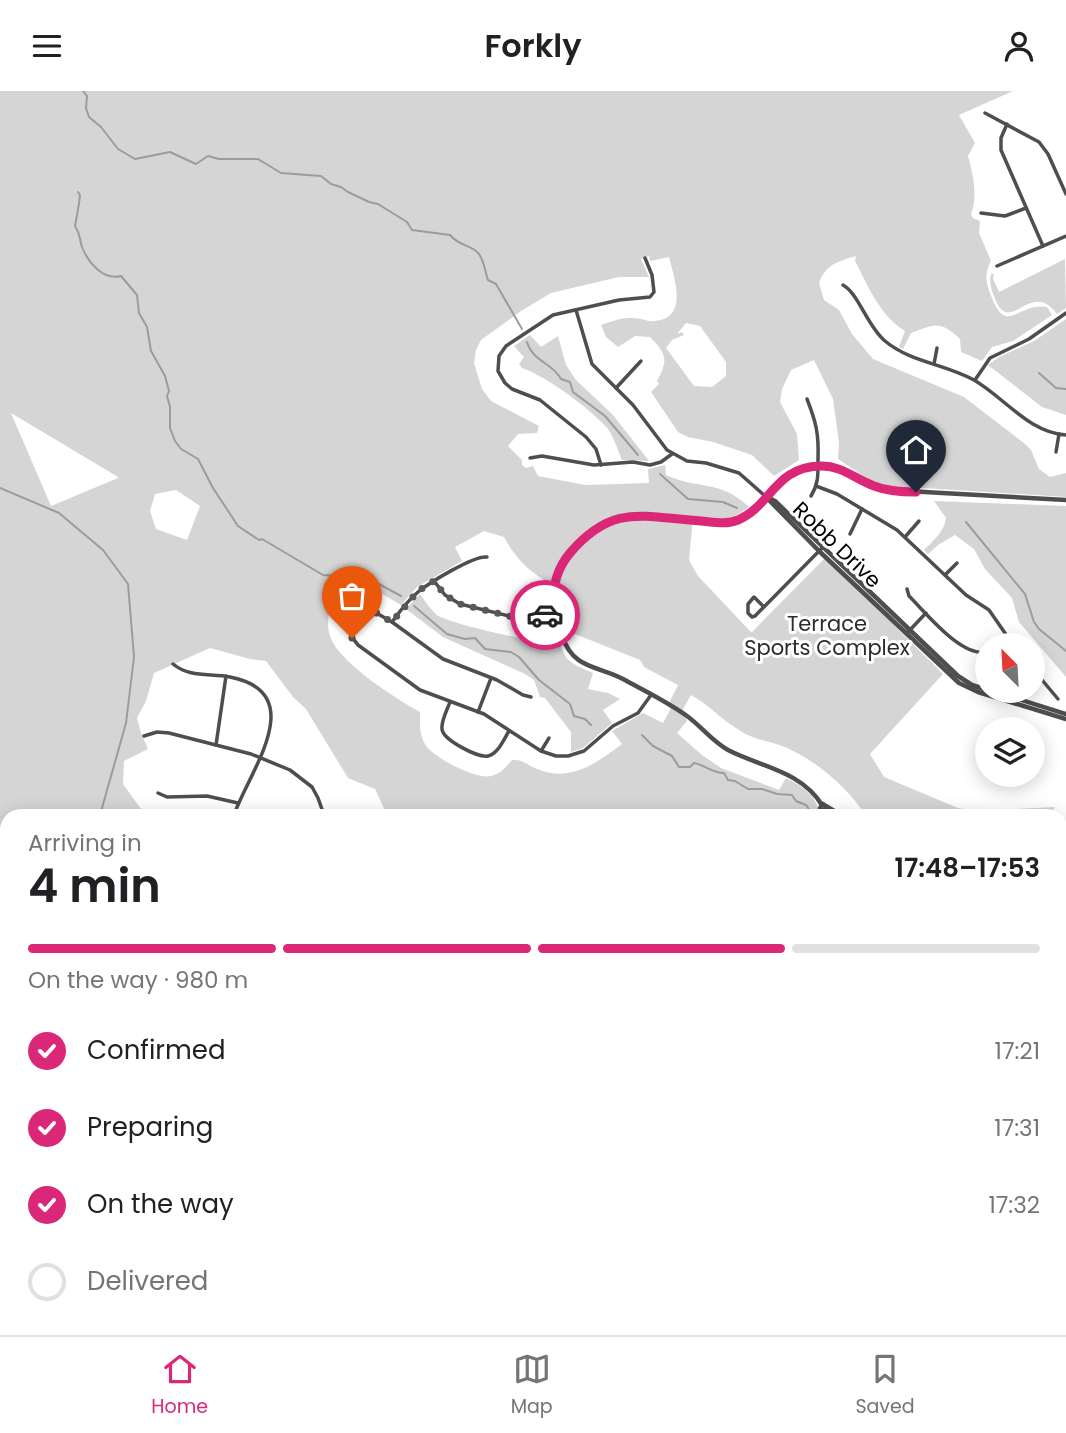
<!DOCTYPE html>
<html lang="en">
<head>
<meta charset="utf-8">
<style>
  body { margin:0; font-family:Poppins,sans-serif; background:#f6f6f6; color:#202124; height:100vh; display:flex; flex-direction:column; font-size:26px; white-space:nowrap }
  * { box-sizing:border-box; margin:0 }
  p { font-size:23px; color:#757577 }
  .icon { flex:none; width:38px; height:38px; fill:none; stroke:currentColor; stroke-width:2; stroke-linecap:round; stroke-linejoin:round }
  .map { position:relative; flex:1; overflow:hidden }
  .details { position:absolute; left:0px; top:718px; width:1068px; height:527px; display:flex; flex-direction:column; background:#fff; border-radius:21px 21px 0 0; box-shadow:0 4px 18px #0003 }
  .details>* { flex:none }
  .needle { width:46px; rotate:336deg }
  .tools { position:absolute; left:975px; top:542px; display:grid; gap:14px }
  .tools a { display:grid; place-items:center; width:70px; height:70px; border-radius:50%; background:#fff; box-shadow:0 4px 18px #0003; font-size:35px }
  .pin { position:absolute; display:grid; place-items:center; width:60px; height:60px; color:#fff; margin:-72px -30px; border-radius:50% 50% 50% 0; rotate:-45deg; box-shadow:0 0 7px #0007 }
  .pin .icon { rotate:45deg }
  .courier { position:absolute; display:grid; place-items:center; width:70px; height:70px; margin:-35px; border:5px solid #db2777; border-radius:50%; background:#fff; color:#222; box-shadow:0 2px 9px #0007 }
  .headline em { font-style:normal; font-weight:600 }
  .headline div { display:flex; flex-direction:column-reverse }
  .headline { display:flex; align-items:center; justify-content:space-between; height:119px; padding:0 28px }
  h1 { font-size:46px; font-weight:600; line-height:52px }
  .bar { display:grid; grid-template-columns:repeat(4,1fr); gap:10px 7px; align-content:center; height:84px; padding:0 28px }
  .bar i { height:9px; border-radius:5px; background:#e0e0e0 }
  .bar .on { background:#db2777 }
  .bar p { grid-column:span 4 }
  ol { padding:0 28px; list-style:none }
  li { display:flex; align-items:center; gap:21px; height:77px }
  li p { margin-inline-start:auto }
  li .icon { padding:7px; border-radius:50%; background:#db2777; color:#fff; stroke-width:4 }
  li:last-child { color:#757577 }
  li i { width:38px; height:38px; border:4px solid #e0e0e0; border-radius:50% }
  header { display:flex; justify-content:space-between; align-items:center; height:91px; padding:0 28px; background:#fff; font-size:32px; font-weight:600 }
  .tab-bar { display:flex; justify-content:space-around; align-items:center; height:98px; border-top:2px solid #e0e0e0; background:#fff; font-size:19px; color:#757577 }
  .tab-bar a { display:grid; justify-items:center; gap:4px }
  .tab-bar .on { color:#db2777 }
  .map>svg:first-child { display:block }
  .green { fill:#d5d5d5; fill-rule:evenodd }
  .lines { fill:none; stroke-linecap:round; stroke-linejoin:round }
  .stream { stroke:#9c9c9c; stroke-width:2 }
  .minor { stroke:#4e4e4e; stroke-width:3.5 }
  .tertiary { stroke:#4e4e4e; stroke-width:4.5 }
  .done { stroke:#595959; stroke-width:7; stroke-dasharray:0 12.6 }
  .route { stroke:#db2777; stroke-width:9 }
  .labels { text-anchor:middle; stroke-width:6; stroke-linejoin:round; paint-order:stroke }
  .street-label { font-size:21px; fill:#000; stroke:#fff }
  .park-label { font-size:21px; fill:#2c2c2c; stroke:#fff }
</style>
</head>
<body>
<header><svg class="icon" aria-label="menu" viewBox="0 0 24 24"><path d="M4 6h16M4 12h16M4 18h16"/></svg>Forkly<svg class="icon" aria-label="person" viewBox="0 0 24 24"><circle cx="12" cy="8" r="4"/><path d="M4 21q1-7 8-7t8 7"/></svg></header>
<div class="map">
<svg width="1066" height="1244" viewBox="0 0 1066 1244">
  <rect width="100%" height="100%" fill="#fff"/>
  <g class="green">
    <path d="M0,0H1013L959,24L975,52L968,65C973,83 978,105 971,123L973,127L980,130L979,142L991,170C985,182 985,189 990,202C1007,248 1016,211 1047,216L1052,224L1013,250L992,256L982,270L961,261L960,248C940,229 935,233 911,242L903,258L899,256L905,240C880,225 868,195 855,170L856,165C839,170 826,173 819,192L824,209L839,219L852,243L873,268L964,306L1025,353L1031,359L1039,378L1050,386L1066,382V406L891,395L871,390L838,368L839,352L833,308L814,269L791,279L782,298L780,311L797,343L799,369L774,385L752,364L713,351L688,346L678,341L651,301L659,293L657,290C669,269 666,262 650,246L635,245L618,256L606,246L601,234C611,231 623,226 633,227C641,227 648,231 655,230C689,227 674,187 669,166L650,170L649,165L641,168L649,186H619L551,202L521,220L481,249L476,259L474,272L482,298L491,310L539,335L537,342L518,343L508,355L522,369V374L526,377L533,375L538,385L585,394L649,392L648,378L665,374L666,384C698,399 720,388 749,416C731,431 714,429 693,427L689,469L698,485L750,540L752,541L826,466L943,583L870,663L884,686L958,717L977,720L1055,716L1050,724H865C849,697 810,664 779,654C765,649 752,648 739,639C722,629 709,614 691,604L683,618L687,630L677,642L702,664L721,677L779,699L786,687C804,696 816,704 820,724H387L375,698L348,687L306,618L293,606L266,570L250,568L210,557L154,582L146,610L137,627L141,642L148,658L124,670L123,693L144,722L138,724H7V943L0,928ZM686,232L700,235L726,271V285L712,296L694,295L666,257L672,249L684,244L682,241L677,243ZM11,322L118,386V387L51,415ZM176,399L200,415L187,449L156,438L150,420L155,403ZM484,440L504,446C515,466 526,478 546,490L549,502L556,505L565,539L640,569L644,576L678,594L670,610V619L663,632L643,622L612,640L622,653C597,672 570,692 537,678C527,674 523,668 512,669C506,676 501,683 491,685C476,689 432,666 425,653C419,643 420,632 420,621C396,608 344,574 332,550C327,540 327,528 331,518C337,502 347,497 362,491L401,514L417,496L462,470L455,456Z"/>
    <path d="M1065,168L1066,217L1057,223C1030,186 1009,249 994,205C991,197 989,192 991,183H994L993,188L999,201Z"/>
    <polygon points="1066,228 1066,324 1042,316 988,274 999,266 1034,250"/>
    <path d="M530,244L541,256L558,245L566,274L576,289L613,324L649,370L622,369C618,359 614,347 608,338C591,318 546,285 522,277L519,273L524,266L514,255Z"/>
    <path d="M934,410L1066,415V586L1019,531L1012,507L985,478L974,458L955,444L938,454L928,463L924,459C933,450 944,441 946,427Z"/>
    <path d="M420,503C425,510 431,519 437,524C446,531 520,549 532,548C540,548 549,544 558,541C563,569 567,571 593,582L588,598L608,602L620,608L603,619L612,632L583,657L571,661V641L545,607L540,606L534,589L525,583L443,546L406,518Z"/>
    <polygon points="413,1237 716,1237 717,1244 415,1244"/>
  </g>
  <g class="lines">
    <g class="stream">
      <path d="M83,0L87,5L86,17L89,26L101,36L118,58L135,68L170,61L196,73L208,65L219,68H258L281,82L321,85L331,93L341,96L348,101L369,111L378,113L407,131L412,139L450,144C459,155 471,154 478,162C484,168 485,181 488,189L496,193L522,238"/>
      <path d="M78,101L80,104C79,115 77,124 75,135C81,144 79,147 82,156C88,171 103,190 121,185L137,204L139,222L147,236L151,260L165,285L169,300L167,305L170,316V337L175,350L181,358L198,368L213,397L238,435L259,449L262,448L323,484L368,487L401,505"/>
      <path d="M527,251C533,271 553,272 561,288L570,291L573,301L605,325L638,364"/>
      <polyline points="1039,282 1056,297 1066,298"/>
      <polyline points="660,383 688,408 723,411 737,417"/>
      <polyline points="0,397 59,422 103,459 128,493 134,566 126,632 100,724"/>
      <polyline points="966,431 1025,503 1034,531 1039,538 1066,560"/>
      <polyline points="414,515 447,543 465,548 475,547 485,558 511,561 519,566 539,589 570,613 574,625 585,628 591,634"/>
      <path d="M642,644L653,655L672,665L679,676H690L694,672C705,674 712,682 724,682L728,689L735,690L748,698H762L777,703L792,704L796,710L806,714L813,724"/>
      <polyline points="1060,811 1066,812"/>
      <polyline points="1060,1072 1066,1071"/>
      <polyline points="187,1237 189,1244"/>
      <polyline points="262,1244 265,1237"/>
    </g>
    <g class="minor">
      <polyline points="985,22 1039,51 1048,63 1066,103"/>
      <polyline points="1007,33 1001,47 1001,59 1043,155"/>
      <polyline points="981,122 1005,125 1026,117"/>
      <polyline points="997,175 1066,145"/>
      <path d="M843,194C859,203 867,235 885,250C910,271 945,273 974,289C1005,307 1028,341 1066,344"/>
      <polyline points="576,219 592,273 633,314 667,359 687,370 706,372 739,382 765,405"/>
      <polyline points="934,273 937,257"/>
      <polyline points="975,289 990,267 1029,248 1066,222"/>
      <polyline points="616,297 641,270"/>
      <path d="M807,308C816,331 819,343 818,368C818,382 819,392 811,405"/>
      <polyline points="1056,361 1059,343"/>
      <polyline points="530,367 542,365 594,374 633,371 650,374 661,371 672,363"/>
      <polyline points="601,374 596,358 586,346 540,309 512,298 505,292 498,280 499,265 506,255 553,224 619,209 650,206 654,201 652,184 645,167"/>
      <polyline points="816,395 837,403 897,439 966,504 989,519 1014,555"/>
      <polyline points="850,443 862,418"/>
      <polyline points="905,446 919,430"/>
      <polyline points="945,484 957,472"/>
      <polyline points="434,490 445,504 460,513 521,528 533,528 555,522"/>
      <path d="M907,498L909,505C927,523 961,566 987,561"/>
      <polyline points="342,502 392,531 443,568 497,589 523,604 531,606"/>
      <path d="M356,510C347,527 345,539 358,554L420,599L484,623L541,660L556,665H568L584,660L613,635L638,622L651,604"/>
      <polyline points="764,516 754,506 748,513 748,522 752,526 755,525 823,456"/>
      <polyline points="521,528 524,504"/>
      <path d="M392,531C400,520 407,510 418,501C429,492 474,464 487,466"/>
      <polyline points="908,541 926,522"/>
      <polyline points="998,555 1007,547"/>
      <path d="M173,573C190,587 210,582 230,586C312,602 248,682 234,724"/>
      <polyline points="1032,577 1058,608"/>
      <path d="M450,611C447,619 441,630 442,638C443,649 478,667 488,665C498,663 504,648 509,640"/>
      <polyline points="478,621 491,587"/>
      <polyline points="144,645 157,641 169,642 251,663 290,679 312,696 318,707 324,724"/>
      <polyline points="216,654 226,585"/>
      <polyline points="541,660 549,647"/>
      <polyline points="158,702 167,706 207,705 238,712"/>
      <polyline points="827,715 842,724"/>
      <polyline points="357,724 359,721"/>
      <polyline points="1060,918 1066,917"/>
      <polyline points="1060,968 1066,964"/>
      <polyline points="0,970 7,978"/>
      <polyline points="1060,1022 1066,1023"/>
      <polyline points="0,1030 7,1028"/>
      <polyline points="1060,1123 1066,1124"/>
      <polyline points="0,1196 7,1202"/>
      <polyline points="1060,1225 1066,1228"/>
      <polyline points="31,1237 33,1244"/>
      <polyline points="66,1237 69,1244"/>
      <polyline points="72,1237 75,1244"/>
      <polyline points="317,1237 330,1244"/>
      <polyline points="361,1237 362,1244"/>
      <polyline points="370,1237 371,1244"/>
      <polyline points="412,1237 413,1244"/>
      <polyline points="702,1237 703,1244"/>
      <polyline points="130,1244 132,1237"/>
    </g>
    <g class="tertiary">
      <polyline points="765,405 819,460 959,592 978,601 1066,628"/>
      <polyline points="765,405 775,410 958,585 972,594 987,599"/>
      <polyline points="993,600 1066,623"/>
      <polygon points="823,713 827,716 823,720 820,717"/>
      <path d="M822,714C801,680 761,676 728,659C712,650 702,636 687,625C668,611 645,600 623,588C597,574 574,579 562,545C552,518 549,489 568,465C610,415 637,426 696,430C707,431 718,433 728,431C767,425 773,371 825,375C848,377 866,394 889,399L1066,409"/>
      <polyline points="1060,1178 1066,1183"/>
      <polyline points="1060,1198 1066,1192"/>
      <polyline points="1060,1205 1066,1199"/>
      <polyline points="121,1244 124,1237"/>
    </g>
  </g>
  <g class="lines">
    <polyline class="done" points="352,547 348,528 356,510 392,531 418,500 434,490 445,504 460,513 521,528 545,524"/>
    <path class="route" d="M545,524L555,522C551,499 555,480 570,462C613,412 643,426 701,430C713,431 726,434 738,429C771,415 775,376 820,375C841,374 855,388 874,395C887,400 902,401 916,401"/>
  </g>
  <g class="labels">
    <g class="street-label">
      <text transform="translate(837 454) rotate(44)" y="7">Robb Drive</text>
    </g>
    <g class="park-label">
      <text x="827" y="540">Terrace<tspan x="827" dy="24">Sports Complex</tspan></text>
    </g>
  </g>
</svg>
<div class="tools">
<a><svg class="needle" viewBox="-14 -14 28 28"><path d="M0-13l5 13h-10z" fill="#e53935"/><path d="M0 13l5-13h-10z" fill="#757577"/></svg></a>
<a><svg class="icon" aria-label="layers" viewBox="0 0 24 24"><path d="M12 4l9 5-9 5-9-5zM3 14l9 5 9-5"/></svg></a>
</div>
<div class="pin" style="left:352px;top:547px;background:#ea580c"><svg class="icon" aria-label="bag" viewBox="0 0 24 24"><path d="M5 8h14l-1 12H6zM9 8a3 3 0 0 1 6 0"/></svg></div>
<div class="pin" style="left:916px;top:401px;background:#1f2937"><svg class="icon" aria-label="home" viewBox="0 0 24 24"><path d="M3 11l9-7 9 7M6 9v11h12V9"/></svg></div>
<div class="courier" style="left:545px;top:524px"><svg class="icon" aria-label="car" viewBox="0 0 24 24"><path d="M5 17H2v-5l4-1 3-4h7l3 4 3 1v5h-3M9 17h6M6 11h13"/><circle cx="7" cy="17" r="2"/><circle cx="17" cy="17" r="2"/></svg></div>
<section class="details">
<div class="headline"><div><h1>4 min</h1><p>Arriving in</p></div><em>17:48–17:53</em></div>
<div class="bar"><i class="on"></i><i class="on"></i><i class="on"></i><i></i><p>On the way · 980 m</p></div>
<ol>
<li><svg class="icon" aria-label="check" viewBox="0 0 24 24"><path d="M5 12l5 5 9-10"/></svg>Confirmed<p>17:21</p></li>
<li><svg class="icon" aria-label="check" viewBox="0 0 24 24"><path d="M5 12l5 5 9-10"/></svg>Preparing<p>17:31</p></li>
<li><svg class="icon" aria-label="check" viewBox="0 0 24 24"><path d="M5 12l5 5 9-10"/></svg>On the way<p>17:32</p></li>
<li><i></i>Delivered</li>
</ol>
</section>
</div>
<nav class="tab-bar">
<a class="on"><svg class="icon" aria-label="home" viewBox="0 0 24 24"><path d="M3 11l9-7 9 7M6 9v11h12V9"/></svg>Home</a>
<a><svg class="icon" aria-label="map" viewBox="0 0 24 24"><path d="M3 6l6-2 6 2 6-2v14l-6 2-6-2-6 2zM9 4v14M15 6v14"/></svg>Map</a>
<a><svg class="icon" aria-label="saved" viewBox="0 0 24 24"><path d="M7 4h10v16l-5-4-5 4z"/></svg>Saved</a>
</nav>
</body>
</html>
